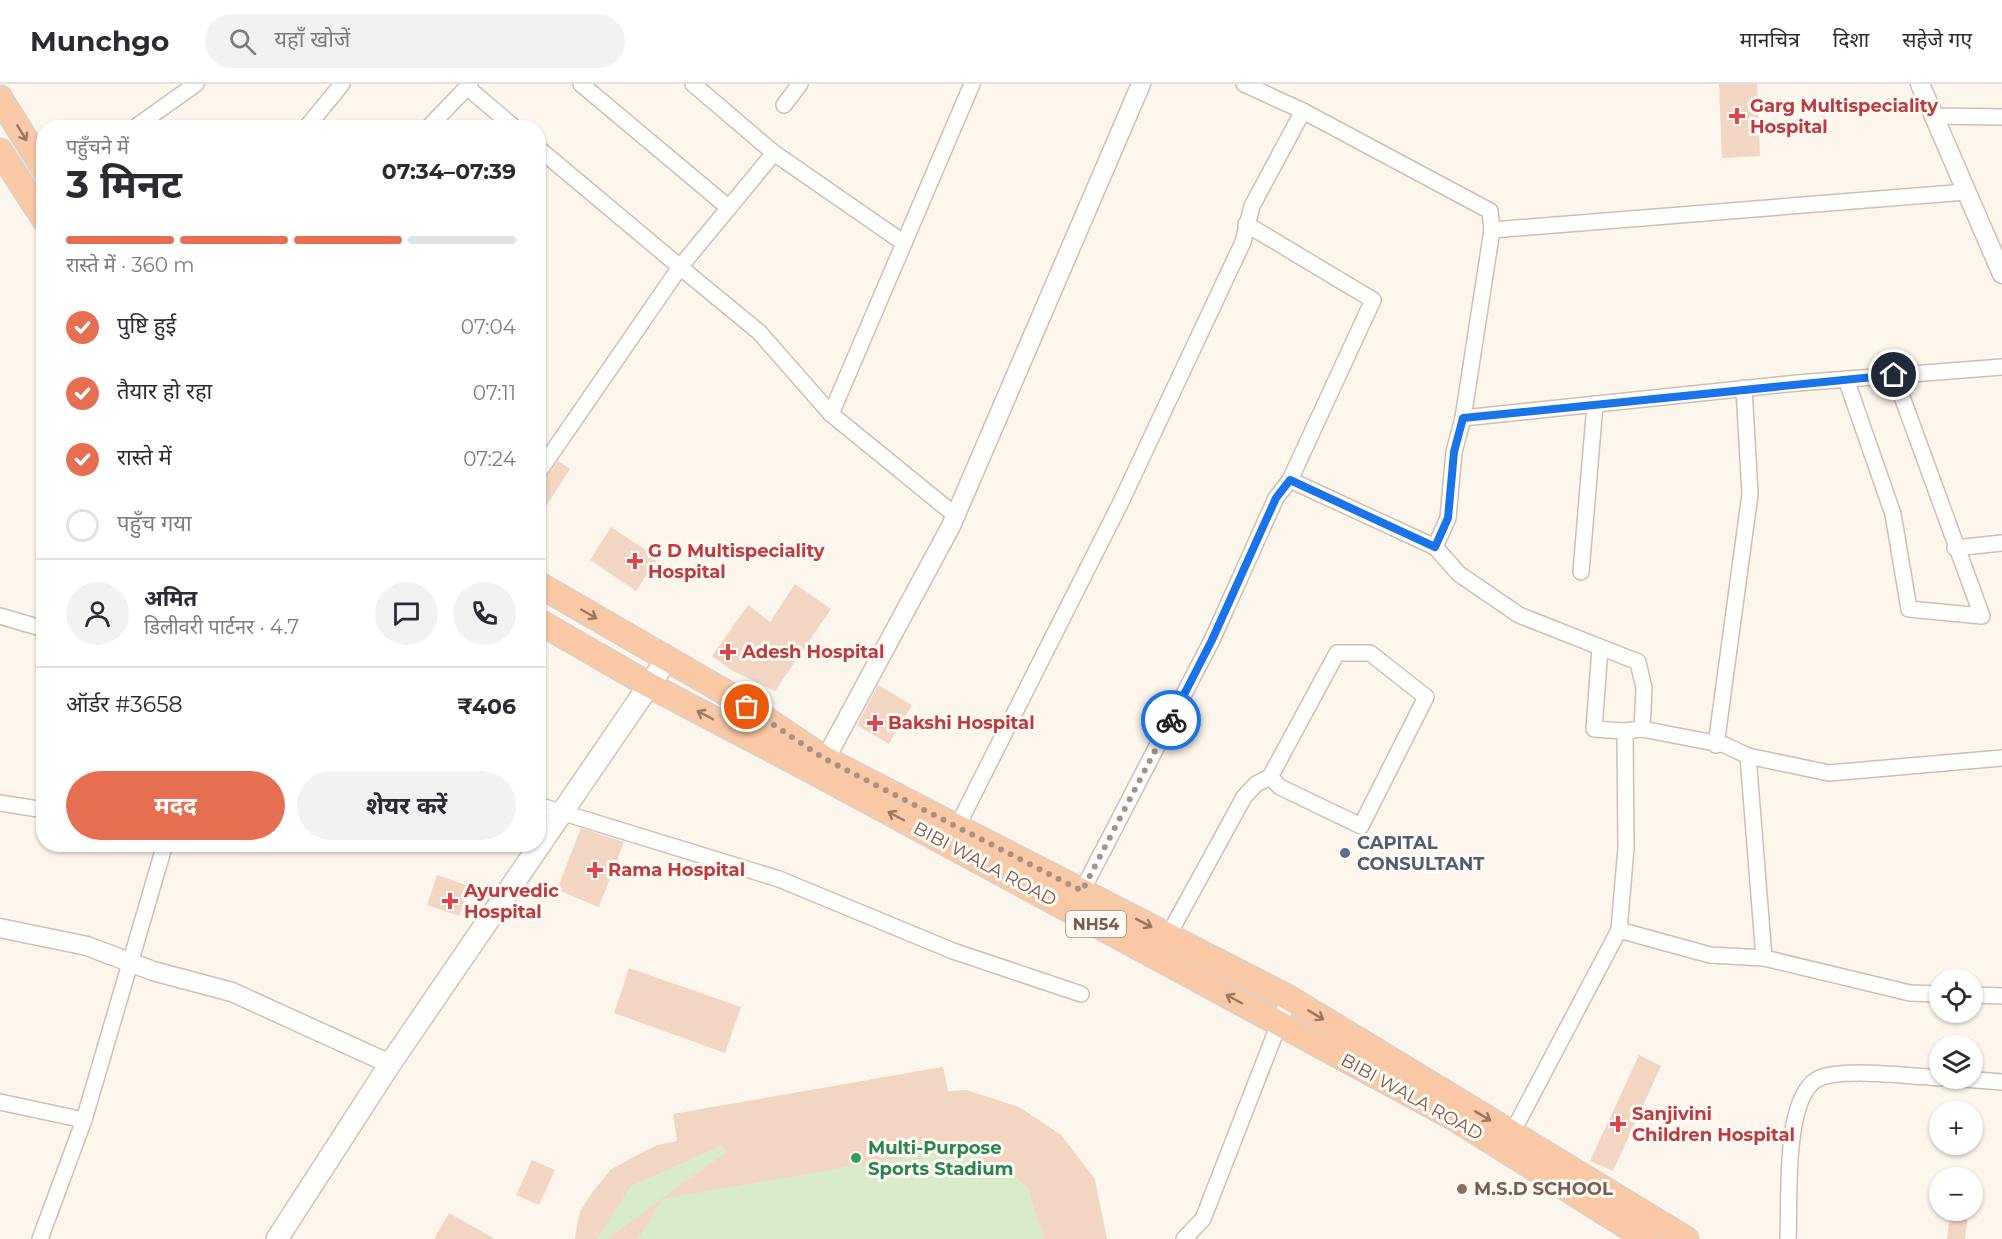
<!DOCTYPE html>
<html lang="hi">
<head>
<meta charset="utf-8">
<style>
  body { margin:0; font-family:Montserrat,"Noto Sans Devanagari",sans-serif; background:#f2f2f3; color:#2b2b33; height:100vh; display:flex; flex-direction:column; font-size:22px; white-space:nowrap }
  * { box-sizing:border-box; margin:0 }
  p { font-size:20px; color:#7c7c81 }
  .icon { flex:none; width:33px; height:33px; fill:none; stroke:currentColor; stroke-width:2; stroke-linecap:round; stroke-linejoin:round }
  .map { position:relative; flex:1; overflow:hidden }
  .drawer { position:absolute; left:36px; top:36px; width:510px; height:732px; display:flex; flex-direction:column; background:#fff; border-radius:24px; box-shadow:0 2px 4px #0004 }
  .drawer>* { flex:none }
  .buttons { position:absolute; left:1929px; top:885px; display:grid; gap:12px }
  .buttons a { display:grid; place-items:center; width:54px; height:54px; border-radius:50%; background:#fff; box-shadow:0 2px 4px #0004; font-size:30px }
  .pin { position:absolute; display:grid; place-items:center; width:51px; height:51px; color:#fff; margin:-26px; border:3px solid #fff; border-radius:50%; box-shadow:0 2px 6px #0007 }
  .courier { position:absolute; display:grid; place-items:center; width:60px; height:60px; margin:-30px; border:4px solid #1a73e8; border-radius:50%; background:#fff; color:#222; box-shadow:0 2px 8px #0007 }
  .summary em { font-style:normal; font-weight:700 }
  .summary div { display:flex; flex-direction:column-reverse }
  .summary { display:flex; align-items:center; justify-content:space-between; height:102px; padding:0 30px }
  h1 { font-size:39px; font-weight:700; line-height:45px }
  .bar { display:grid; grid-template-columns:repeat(4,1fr); gap:9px 6px; align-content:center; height:72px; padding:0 30px }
  .bar i { height:8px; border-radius:4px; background:#e1e1e2 }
  .bar .on { background:#e76f51 }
  .bar p { grid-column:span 4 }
  .line { display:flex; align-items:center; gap:15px; padding:0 30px; border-top:2px solid #e1e1e2 }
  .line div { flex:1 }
  .round { display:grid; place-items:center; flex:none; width:63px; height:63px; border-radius:32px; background:#f2f2f3 }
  ol { padding:0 30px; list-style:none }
  li { display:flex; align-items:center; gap:18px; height:66px }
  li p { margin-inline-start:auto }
  li .icon { padding:6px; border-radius:50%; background:#e76f51; color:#fff; stroke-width:4 }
  li:last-child { color:#7c7c81 }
  li i { width:33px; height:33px; border:3px solid #e1e1e2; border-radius:50% }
  .action { display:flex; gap:12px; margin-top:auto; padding:12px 30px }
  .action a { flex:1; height:69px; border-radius:36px; background:#e76f51; color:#fff; font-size:24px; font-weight:700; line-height:69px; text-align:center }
  .action a+a { background:#f2f2f3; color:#2b2b33 }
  header { display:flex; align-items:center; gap:36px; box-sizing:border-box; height:84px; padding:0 30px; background:#fff; border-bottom:2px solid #e1e1e2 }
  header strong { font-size:28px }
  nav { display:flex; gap:33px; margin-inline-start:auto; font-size:21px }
  .search { width:420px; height:54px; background:#f2f2f3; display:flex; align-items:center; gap:15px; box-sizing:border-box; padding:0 21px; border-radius:33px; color:#7c7c81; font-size:22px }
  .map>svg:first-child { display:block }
  .green { fill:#d8ecc9 }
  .building { fill:#f3d5c3 }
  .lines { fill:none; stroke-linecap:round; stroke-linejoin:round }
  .minor-casing { stroke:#d1beb0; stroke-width:18 }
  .tertiary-casing { stroke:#d1beb0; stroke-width:21 }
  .secondary-casing { stroke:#d6c0b0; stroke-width:24 }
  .trunk-casing { stroke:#dad1cd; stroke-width:27 }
  .minor { stroke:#fff; stroke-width:15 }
  .tertiary { stroke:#fff; stroke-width:18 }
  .secondary { stroke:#fff; stroke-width:21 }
  .trunk { stroke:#f9c8a4; stroke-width:24 }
  .oneway { stroke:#9a7763 }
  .done { stroke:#a89285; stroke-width:6; stroke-dasharray:0 10.8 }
  .route { stroke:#1a73e8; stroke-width:8 }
  .health-dot { fill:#e0444e; stroke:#fffaf3; stroke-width:2 }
  .service-dot { fill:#5c6f8a; stroke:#fffaf3; stroke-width:2 }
  .leisure-dot { fill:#2e9e5b; stroke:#fffaf3; stroke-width:2 }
  .education-dot { fill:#8d6e63; stroke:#fffaf3; stroke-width:2 }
  .labels { text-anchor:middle; stroke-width:6; stroke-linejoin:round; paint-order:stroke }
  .shield { fill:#fffaf3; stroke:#a28b7f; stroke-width:1.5 }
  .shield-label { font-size:16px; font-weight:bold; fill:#7a5c4d }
  .health-label { font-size:18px; font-weight:bold; fill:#be3a42; stroke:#fffaf3; text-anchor:start }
  .service-label { font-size:18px; font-weight:bold; fill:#4e5e75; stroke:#fffaf3; text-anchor:start }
  .street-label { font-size:18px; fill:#7a5c4d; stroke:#fffaf3 }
  .leisure-label { font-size:18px; font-weight:bold; fill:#27864d; stroke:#fffaf3; text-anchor:start }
  .education-label { font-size:18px; font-weight:bold; fill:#785e54; stroke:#fffaf3; text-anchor:start }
</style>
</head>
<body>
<header>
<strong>Munchgo</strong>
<div class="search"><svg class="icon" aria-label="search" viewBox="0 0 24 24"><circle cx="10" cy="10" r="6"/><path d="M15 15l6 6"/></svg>यहाँ खोजें</div>
<nav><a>मानचित्र</a><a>दिशा</a><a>सहेजे गए</a></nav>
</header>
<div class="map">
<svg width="2002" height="1155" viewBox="0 0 2002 1155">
  <rect width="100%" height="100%" fill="#fdf6ec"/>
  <path class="green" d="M943,983L948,1007L966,1006L1019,1023L1061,1051L1095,1095L1107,1155H575C577,1146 577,1135 581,1127C599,1089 637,1065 677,1057L673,1030Z"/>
  <g class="building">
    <polygon points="1719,0 1757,0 1760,72 1722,74"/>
    <polygon points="558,377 570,385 538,435 538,402"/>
    <polygon points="611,443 658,474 636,507 590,476"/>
    <polygon points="795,500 831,525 775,607 733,587 712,572 748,521 770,538"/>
    <polygon points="878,601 912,621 889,660 857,641"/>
    <polygon points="581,744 624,758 599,823 557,806"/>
    <polygon points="437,791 469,802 459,832 427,821"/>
    <polygon points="629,884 741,923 725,969 614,929"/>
    <polygon points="1639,971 1661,982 1613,1087 1590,1077"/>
    <polygon points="943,983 948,1008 966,1006 1019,1023 1061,1051 1094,1094 1107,1155 1044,1155 1028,1104 1006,1085 954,1064 663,1115 638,1155 607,1155 726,1068 722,1061 631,1102 597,1155 575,1155 580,1127 610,1086 657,1061 677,1057 673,1030"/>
    <polygon points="532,1076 555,1086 539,1121 516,1111"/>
    <polygon points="449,1129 495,1155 434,1155"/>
    <polygon points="1950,1129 1968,1130 1965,1155 1947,1155"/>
  </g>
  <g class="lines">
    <g class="minor-casing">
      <g id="minor">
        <polyline points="581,0 729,124"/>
        <polyline points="693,0 774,69 680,183 759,248 831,330 972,0"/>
        <polyline points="1244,0 1303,27 1490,127 1492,146 1966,108"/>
        <polyline points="467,3 515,44"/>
        <polyline points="784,21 800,0"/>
        <polyline points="1934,32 2002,33"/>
        <polyline points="134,44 196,0"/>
        <polyline points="306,44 342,0"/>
        <polyline points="428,44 470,0"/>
        <polyline points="538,64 680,183 538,389"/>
        <polyline points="774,69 904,159"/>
        <polyline points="1492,146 1463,334 1797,299 2002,283"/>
        <polyline points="1846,295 1893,430 1909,525 1982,532 1894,291"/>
        <polyline points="831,330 955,431"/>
        <polyline points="1290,396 1435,463 1448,434 1454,368 1463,334"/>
        <polyline points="1435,463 1459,490 1519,531 1638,578 1644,604 1642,645"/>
        <polyline points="1955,464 2002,459"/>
        <polyline points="1581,488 1595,320"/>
        <polyline points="0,532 44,545"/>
        <polyline points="1600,564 1594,645 1625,647"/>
        <polyline points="1716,661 1750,410 1744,304"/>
        <polyline points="1748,672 1764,874"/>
        <polyline points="0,719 44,726"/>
        <polyline points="538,721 779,795 953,867 1081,910"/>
        <polyline points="957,743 1120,420 1243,158 1252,122 1303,27"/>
        <polyline points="1082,807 1212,556 1276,414 1290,396 1373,216 1246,140"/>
        <polyline points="1619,846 1710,871 1764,874 1910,909 1940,910"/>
        <polyline points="1168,852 1244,713 1256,700 1270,693 1280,703 1361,742 1426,613 1370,569 1337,569 1270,693"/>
        <polyline points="1972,911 2002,912"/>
        <polyline points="1950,994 2002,998"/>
        <polyline points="0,1018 84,1036"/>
        <polyline points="1512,1049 1619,846 1626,764 1625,647 1642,645 1725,661 1748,672 1829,689 2002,674"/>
        <polyline points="40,1155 84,1036 165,760"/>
        <polyline points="1184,1155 1203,1135 1289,914"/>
        <path d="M1788,1155C1790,1117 1783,1017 1816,996C1836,983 1913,992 1940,994"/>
      </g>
    </g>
    <g class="tertiary-casing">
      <g id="tertiary">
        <polyline points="1920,0 2002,190"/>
        <polyline points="820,685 951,442 1141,0"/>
        <polyline points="0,844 87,862 153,887 232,908 390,980"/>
      </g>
    </g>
    <g class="secondary-casing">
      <polyline id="secondary" points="277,1155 390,980 667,575"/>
    </g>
    <g class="trunk-casing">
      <g id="trunk">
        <polyline points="0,14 44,85"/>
        <polyline points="0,67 44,135"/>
        <polyline points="538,500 728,610 825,675 1289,914 1686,1155"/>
        <polyline points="538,537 649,601 818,690 1454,1034 1647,1155"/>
      </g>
    </g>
    <use href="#minor" class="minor"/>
    <use href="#tertiary" class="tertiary"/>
    <use href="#secondary" class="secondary"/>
    <use href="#trunk" class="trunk"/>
  </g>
  <defs><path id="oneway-shaft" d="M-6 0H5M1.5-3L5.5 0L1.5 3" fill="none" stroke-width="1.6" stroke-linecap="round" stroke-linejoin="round" transform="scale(1.5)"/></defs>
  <g class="oneway">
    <use href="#oneway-shaft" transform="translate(22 49) rotate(59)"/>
    <use href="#oneway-shaft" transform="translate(589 530) rotate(30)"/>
    <use href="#oneway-shaft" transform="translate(705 631) rotate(-152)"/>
    <use href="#oneway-shaft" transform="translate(896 732) rotate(-152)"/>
    <use href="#oneway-shaft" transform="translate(1144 839) rotate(27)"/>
    <use href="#oneway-shaft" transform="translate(1234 915) rotate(-152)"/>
    <use href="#oneway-shaft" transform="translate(1316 931) rotate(31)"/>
    <use href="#oneway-shaft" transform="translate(1483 1032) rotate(31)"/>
  </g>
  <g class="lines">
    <polyline class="done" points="747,623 825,675 1082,807 1171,636"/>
    <polyline class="route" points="1171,636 1212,556 1276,414 1290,396 1435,463 1448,434 1454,368 1463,334 1894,291"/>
  </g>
  <g class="health-dot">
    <path d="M1734 23h6v6h6v6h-6v6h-6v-6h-6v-6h6z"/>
    <path d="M632 468h6v6h6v6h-6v6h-6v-6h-6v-6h6z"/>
    <path d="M725 559h6v6h6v6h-6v6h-6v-6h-6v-6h6z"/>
    <path d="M872 630h6v6h6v6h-6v6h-6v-6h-6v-6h6z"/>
    <path d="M592 777h6v6h6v6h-6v6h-6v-6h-6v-6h6z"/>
    <path d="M447 808h6v6h6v6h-6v6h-6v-6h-6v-6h6z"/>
    <path d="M1615 1031h6v6h6v6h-6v6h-6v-6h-6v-6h6z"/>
  </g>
  <circle class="service-dot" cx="1345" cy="769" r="6"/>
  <circle class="leisure-dot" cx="856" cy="1074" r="6"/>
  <circle class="education-dot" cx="1462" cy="1105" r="6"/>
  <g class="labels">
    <rect class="shield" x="1066" y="827" width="60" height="26" rx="4.5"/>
    <g class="shield-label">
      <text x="1096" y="846">NH54</text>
    </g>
    <g class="health-label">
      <text x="1750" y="28">Garg Multispeciality<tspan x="1750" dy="21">Hospital</tspan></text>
      <text x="648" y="473">G D Multispeciality<tspan x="648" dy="21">Hospital</tspan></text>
      <text x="742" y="574">Adesh Hospital</text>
      <text x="888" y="645">Bakshi Hospital</text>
      <text x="608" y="792">Rama Hospital</text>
      <text x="464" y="813">Ayurvedic<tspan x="464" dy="21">Hospital</tspan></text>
      <text x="1632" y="1036">Sanjivini<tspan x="1632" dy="21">Children Hospital</tspan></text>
    </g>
    <g class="service-label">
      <text x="1357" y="765">CAPITAL<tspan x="1357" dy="21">CONSULTANT</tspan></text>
    </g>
    <g class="street-label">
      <text transform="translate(985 780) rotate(28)" y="6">BIBI WALA ROAD</text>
      <text transform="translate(1412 1013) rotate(29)" y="6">BIBI WALA ROAD</text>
    </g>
    <g class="leisure-label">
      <text x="868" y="1070">Multi-Purpose<tspan x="868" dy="21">Sports Stadium</tspan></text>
    </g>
    <g class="education-label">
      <text x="1474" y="1111">M.S.D SCHOOL</text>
    </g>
  </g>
</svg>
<div class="buttons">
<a><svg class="icon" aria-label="locate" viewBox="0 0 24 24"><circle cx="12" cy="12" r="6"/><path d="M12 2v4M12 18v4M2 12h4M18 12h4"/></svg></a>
<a><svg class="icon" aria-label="layers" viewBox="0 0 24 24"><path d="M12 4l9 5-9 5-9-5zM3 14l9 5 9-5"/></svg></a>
<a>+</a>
<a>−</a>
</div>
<div class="pin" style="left:747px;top:623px;background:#ea580c"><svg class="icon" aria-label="bag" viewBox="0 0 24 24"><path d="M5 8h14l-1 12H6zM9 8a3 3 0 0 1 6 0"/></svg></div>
<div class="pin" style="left:1894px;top:291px;background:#1f2937"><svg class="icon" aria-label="home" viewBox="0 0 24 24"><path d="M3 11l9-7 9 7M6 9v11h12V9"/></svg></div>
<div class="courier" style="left:1171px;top:636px"><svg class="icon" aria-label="bike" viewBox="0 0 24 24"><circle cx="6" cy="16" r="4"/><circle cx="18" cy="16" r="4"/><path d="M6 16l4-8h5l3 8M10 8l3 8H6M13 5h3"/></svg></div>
<section class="drawer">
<div class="summary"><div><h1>3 मिनट</h1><p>पहुँचने में</p></div><em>07:34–07:39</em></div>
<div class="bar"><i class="on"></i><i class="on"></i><i class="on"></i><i></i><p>रास्ते में · 360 m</p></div>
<ol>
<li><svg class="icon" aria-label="check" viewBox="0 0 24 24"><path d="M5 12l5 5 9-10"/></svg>पुष्टि हुई<p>07:04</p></li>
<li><svg class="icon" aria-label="check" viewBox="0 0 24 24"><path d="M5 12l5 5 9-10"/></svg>तैयार हो रहा<p>07:11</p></li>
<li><svg class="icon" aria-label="check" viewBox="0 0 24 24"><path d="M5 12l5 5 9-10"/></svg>रास्ते में<p>07:24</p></li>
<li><i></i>पहुँच गया</li>
</ol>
<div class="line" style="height:108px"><a class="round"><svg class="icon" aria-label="person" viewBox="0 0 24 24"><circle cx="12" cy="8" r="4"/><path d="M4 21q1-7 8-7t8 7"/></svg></a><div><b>अमित</b><p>डिलीवरी पार्टनर · 4.7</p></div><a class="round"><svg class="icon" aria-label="chat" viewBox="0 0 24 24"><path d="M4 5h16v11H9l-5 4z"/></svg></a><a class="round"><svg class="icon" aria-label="phone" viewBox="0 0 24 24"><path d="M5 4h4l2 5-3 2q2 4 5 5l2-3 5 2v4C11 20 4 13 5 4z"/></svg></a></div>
<div class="line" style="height:78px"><div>ऑर्डर #3658</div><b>₹406</b></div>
<div class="action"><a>मदद</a><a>शेयर करें</a></div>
</section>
</div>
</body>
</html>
